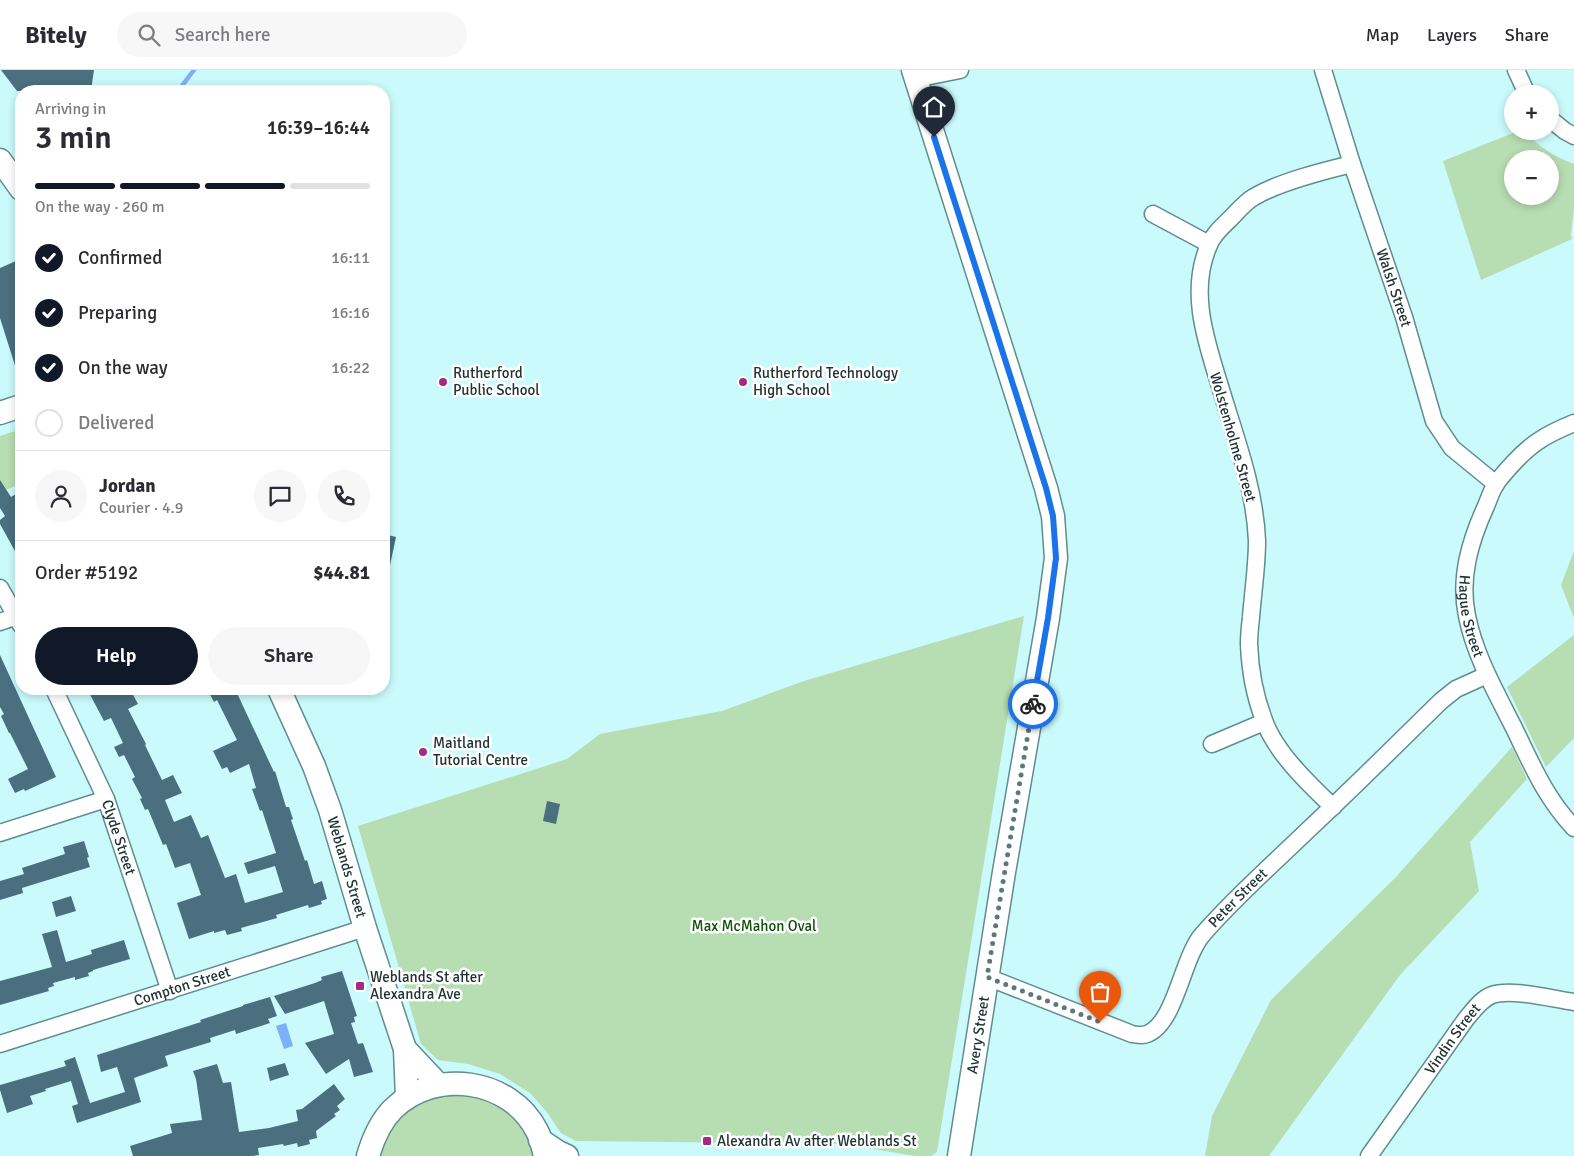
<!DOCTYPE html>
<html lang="en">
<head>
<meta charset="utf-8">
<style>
  body { margin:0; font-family:Signika,sans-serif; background:#f7f7f7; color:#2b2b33; height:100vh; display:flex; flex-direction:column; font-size:19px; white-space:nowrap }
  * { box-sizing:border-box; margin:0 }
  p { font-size:16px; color:#7c7c81 }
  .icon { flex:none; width:28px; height:28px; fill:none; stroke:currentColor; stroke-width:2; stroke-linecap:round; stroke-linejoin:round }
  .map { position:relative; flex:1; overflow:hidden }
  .sheet { position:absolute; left:15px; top:15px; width:375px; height:610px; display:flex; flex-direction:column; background:#fff; border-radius:20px; box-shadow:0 2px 8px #0003 }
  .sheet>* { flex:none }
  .buttons { position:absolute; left:1504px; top:15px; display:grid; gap:10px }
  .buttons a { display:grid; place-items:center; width:55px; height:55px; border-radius:50%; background:#fff; box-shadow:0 2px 8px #0003; font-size:25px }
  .pin { position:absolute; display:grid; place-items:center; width:42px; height:42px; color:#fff; margin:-51px -21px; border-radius:50% 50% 50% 0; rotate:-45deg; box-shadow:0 0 5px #0007 }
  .pin .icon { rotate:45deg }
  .courier { position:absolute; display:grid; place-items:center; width:50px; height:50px; margin:-25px; border:4px solid #1a73e8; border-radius:50%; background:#fff; color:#222; box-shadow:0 1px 6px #0007 }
  .head em { font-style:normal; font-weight:600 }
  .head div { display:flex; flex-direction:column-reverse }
  .head { display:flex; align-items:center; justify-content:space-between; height:85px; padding:0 20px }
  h1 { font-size:32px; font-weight:600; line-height:38px }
  .bar { display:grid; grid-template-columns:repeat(4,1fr); gap:8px 5px; align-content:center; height:60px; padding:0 20px }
  .bar i { height:6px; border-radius:4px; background:#e1e1e2 }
  .bar .selected { background:#111827 }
  .bar p { grid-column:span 4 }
  .line { display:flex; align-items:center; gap:12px; padding:0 20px; border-top:1px solid #e1e1e2 }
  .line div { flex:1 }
  .round { display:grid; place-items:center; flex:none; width:52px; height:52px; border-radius:26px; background:#f7f7f7 }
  ol { padding:0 20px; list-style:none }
  li { display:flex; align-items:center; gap:15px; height:55px }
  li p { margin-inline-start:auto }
  li .icon { padding:5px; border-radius:50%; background:#111827; color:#fff; stroke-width:4 }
  li:last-child { color:#7c7c81 }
  li i { width:28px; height:28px; border:2px solid #e1e1e2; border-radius:50% }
  .action { display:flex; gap:10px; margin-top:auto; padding:10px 20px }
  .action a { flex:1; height:58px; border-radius:30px; background:#111827; color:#fff; font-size:20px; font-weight:600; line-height:58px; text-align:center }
  .action a+a { background:#f7f7f7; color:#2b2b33 }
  header { display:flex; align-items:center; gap:30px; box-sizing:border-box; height:70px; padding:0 25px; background:#fff; border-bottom:1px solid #e1e1e2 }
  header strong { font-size:24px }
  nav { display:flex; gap:28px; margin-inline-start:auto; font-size:18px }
  .search { width:350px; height:45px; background:#f7f7f7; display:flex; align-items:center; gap:12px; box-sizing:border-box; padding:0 18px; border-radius:28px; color:#7c7c81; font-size:19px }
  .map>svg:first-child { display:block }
  .green { fill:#b7ddb2; fill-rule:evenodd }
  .water { fill:#7bb1f8 }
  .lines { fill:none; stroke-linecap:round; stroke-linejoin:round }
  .stream { stroke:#7bb1f8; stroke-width:4.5 }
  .building { fill:#4a6f7f }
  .street-casing { stroke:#608d8e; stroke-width:19 }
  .secondary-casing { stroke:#608d8e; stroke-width:25 }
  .street { stroke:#fff; stroke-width:16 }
  .secondary { stroke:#fff; stroke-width:22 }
  .done { stroke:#5c797a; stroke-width:5; stroke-dasharray:0 9 }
  .route { stroke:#1a73e8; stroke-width:6 }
  .poi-dot { fill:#a32c83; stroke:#fff; stroke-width:2 }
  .labels { text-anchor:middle; stroke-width:5; stroke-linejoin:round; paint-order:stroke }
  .street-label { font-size:15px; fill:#213435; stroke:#fff }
  .poi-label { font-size:15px; fill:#213435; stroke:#fff; text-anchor:start }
  .park-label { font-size:15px; fill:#115008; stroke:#fff }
</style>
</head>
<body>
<header>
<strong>Bitely</strong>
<div class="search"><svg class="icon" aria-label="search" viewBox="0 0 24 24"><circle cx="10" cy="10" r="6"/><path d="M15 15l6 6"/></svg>Search here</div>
<nav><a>Map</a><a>Layers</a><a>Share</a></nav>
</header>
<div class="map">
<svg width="1574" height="1086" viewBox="0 0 1574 1086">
  <rect width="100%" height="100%" fill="#cafafb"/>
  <g class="green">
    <path d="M1518,61H1524C1541,78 1551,85 1574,94V138L1571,164L1572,169L1481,210L1443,91ZM1512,89H1550V126H1512Z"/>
    <polygon points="21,359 21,414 0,422 0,366"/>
    <polygon points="1574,481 1574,548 1561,515"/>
    <polygon points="1024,546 937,1082 931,1086 915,1086 843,1074 576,1071 561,1063 546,1041 530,1023 500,1004 468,994 438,990 421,974 358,756 567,689 600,664 722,641 804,611"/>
    <polygon points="1574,565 1574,668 1546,697 1507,617"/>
    <polygon points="1512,677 1527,709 1470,772 1479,821 1400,905 1269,1086 1205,1086 1212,1046 1271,930 1395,808"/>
    <path d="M470,1023C505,1036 523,1048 533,1086H375L382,1064L419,1029Z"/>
  </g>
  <polygon class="water" points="286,953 293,976 284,979 276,956"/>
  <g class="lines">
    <polyline class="stream" points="178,21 194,0"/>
  </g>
  <g class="building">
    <polygon points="1,0 94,0 91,21 17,21"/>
    <polygon points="16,191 21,202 21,305 18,305 0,248 0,198"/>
    <polygon points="0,410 11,427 21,421 21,492 0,454 0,450 5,446 0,438"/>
    <polygon points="384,464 396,467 389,500 384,499"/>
    <polygon points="0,585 56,707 25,721 24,719 15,723 8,709 28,699 10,663 9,663 1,646 4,644 0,637"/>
    <polygon points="87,619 130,619 138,634 128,639 146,674 145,675 162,710 173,705 182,723 165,730 174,752 191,745 201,768 208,765 225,808 236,804 245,833 283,822 275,796 248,804 244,793 276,783 262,740 260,741 252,719 256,718 249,694 230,703 227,697 222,699 213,681 237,670 217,630 214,632 207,619 241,619 236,621 274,702 275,701 286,737 289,737 293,749 291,750 305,791 307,790 314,814 322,811 327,829 321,831 322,834 309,838 308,835 276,845 277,848 241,858 242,861 227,865 225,860 214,863 214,861 189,869 177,833 201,825 190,793 175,798 166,774 163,775 148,739 145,740 140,729 142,728 132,709 135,707 124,685 119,687 114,677 123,673 111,648 104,651"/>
    <polygon points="547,731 560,734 556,754 543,751"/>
    <polygon points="84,771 89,787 87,788 90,797 22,818 23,823 0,830 0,811 24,804 22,798 65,784 63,777"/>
    <polygon points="71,826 76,841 56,847 52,832"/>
    <polygon points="57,860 66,892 92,884 91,880 124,870 130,889 93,900 93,901 88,903 89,906 75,910 75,907 53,913 54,916 48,918 49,921 0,935 0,911 52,897 42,864"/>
    <polygon points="342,901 357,946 354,947 355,952 351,953 358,974 363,973 373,1002 354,1007 349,989 326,1004 305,973 334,964 324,931 285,944 274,926 315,913 322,910 321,907"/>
    <polygon points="270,927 277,946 268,949 270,953 236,964 235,960 210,968 211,972 165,986 168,996 134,1008 141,1032 77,1053 72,1036 78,1034 71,1011 45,1019 46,1021 30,1026 33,1034 7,1043 0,1020 0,1015 66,996 64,991 75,987 90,1033 125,1022 117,997 101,1002 97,985 201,952 200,950 243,936 243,935"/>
    <polygon points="285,993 289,1005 270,1011 267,998"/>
    <polygon points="217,994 223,1013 231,1012 239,1062 269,1058 298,1051 296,1040 302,1039 334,1014 345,1029 337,1036 340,1040 334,1044 336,1046 316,1061 317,1068 309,1070 310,1074 298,1077 297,1073 284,1076 283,1074 258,1078 259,1085 253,1086 133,1086 130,1076 172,1063 170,1054 202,1050 196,1009 193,1001"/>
  </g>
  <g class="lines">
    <g class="street-casing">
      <g id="street">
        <path id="s1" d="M1323,0L1352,94L1404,247L1434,351L1452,378L1496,414"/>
        <polyline points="1516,0 1527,24"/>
        <polyline points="915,9 960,0"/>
        <polyline points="1550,49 1565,61 1574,66"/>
        <polyline points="1153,144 1209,174"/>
        <path id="s2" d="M1574,353C1562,358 1550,363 1540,370C1524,380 1509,397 1497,412C1492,419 1489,429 1486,436C1470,471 1459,508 1467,546C1475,586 1496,622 1514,658C1532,695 1545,727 1574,758"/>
        <polyline points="0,518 21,555"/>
        <polyline points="0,552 17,546"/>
        <path id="s3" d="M54,619L106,729L170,921"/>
        <polyline points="1212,674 1264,652"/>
        <path d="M1333,737C1309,714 1275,682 1264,650C1255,627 1250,599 1249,574C1249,566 1250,556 1251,547C1253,522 1257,496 1257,471C1255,417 1234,364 1219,313C1205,268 1189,220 1209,175C1213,164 1223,156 1231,148C1238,141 1245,132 1254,127C1279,112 1323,101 1352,94"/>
        <polyline points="0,763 106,729"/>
        <path id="s4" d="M987,907L1132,964C1137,965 1142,966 1147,964C1176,953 1182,887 1203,864C1235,827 1273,794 1308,760C1353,718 1397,674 1441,631L1456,619L1487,605"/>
        <path id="s5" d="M0,974L365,858"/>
        <path id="s6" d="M1369,1086L1466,949C1473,941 1481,929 1492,925C1511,918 1553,929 1574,932"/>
      </g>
    </g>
    <g class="secondary-casing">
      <g id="secondary">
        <polyline points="913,0 1046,418 1053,446 1056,488 1048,548 1004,802 959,1086"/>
        <polyline points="0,90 21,119"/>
        <polyline points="0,343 21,336"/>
        <path id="s7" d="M279,619L314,696L330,740L365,858L405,979L407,1028"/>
        <polyline points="405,979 439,1015"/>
        <polyline points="540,1070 558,1082 567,1086"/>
        <path d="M368,1086C373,1069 380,1052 393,1039C434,998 510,1008 537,1061C541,1068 543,1078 545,1086"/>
      </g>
    </g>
    <use href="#street" class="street"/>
    <use href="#secondary" class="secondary"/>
  </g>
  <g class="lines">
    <polyline class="done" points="1033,634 987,907 1100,952"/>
    <polyline class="route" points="934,67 1046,418 1053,446 1056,488 1048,548 1033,634"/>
  </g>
  <g class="poi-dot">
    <circle cx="443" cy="312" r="5"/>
    <circle cx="743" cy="312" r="5"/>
    <circle cx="423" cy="682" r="5"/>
    <rect x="355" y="911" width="10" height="10" rx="2.5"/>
    <rect x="702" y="1066" width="10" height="10" rx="2.5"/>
  </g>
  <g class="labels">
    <g class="street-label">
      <text dy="5" stroke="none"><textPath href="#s1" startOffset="229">Walsh Street</textPath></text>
      <text transform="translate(1233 367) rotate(74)" y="5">Wolstenholme Street</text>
      <text dy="5" stroke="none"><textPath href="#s2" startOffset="239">Hague Street</textPath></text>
      <text dy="5" stroke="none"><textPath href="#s3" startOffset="162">Clyde Street</textPath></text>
      <text dy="5" stroke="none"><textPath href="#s7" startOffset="191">Weblands Street</textPath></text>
      <text dy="5" stroke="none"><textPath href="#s4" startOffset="338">Peter Street</textPath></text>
      <text dy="5" stroke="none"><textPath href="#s5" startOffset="191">Compton Street</textPath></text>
      <text transform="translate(978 965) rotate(-81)" y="5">Avery Street</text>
      <text dy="5" stroke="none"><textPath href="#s6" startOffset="144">Vindin Street</textPath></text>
    </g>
    <g class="poi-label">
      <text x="453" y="308">Rutherford<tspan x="453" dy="17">Public School</tspan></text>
      <text x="753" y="308">Rutherford Technology<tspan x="753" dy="17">High School</tspan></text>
      <text x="433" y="678">Maitland<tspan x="433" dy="17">Tutorial Centre</tspan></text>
      <text x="370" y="912">Weblands St after<tspan x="370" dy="17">Alexandra Ave</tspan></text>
      <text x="717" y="1076">Alexandra Av after Weblands St</text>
    </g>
    <g class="park-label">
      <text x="754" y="861">Max McMahon Oval</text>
    </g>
  </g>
</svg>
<div class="buttons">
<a>+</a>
<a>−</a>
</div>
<div class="pin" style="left:1100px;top:952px;background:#ea580c"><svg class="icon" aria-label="bag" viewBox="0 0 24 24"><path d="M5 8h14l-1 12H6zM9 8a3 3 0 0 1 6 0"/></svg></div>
<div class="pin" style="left:934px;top:67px;background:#1f2937"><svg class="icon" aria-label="home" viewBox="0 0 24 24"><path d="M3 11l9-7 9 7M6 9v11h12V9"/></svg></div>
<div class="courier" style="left:1033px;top:634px"><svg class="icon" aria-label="bike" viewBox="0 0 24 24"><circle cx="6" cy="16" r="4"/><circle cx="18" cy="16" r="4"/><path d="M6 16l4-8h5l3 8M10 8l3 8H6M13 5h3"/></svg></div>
<section class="sheet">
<div class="head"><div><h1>3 min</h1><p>Arriving in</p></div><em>16:39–16:44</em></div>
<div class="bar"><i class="selected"></i><i class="selected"></i><i class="selected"></i><i></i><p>On the way · 260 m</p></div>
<ol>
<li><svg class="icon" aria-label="check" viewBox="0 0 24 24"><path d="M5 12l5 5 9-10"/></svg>Confirmed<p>16:11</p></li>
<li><svg class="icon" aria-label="check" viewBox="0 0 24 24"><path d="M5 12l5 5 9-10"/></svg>Preparing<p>16:16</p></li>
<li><svg class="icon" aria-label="check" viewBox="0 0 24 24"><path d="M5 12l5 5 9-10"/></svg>On the way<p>16:22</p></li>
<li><i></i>Delivered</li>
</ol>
<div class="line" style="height:90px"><a class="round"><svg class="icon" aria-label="person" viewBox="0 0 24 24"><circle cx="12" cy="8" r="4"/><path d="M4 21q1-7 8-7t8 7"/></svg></a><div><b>Jordan</b><p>Courier · 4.9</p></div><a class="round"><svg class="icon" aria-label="chat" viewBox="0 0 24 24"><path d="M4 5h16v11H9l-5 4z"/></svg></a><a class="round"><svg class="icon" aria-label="phone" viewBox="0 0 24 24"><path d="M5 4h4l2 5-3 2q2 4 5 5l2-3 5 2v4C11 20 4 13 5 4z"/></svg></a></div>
<div class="line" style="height:65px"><div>Order #5192</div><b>$44.81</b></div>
<div class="action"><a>Help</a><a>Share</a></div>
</section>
</div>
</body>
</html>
